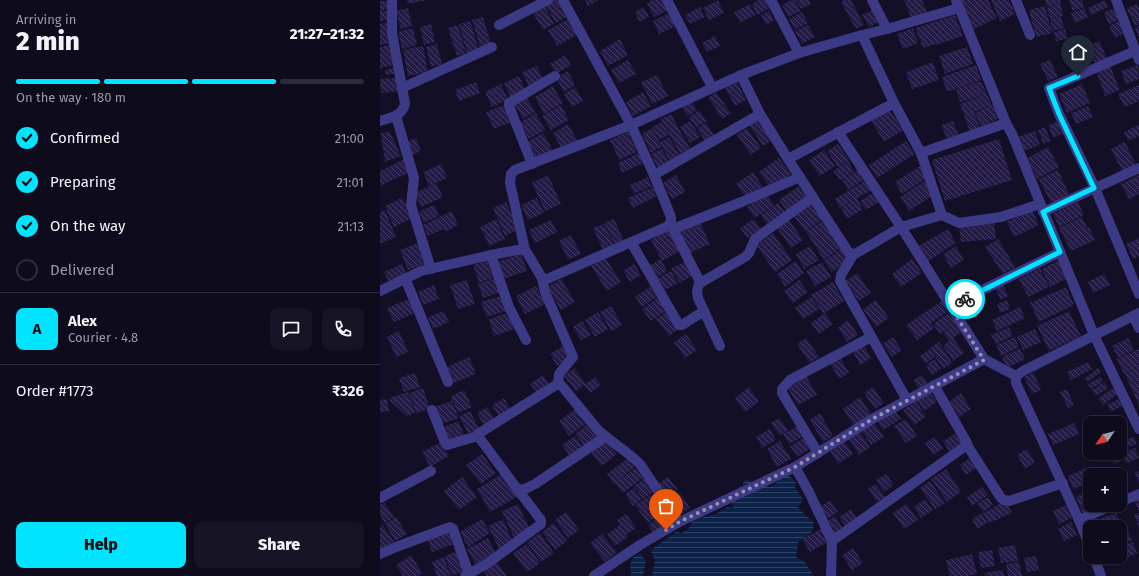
<!DOCTYPE html>
<html lang="en">
<head>
<meta charset="utf-8">
<style>
  body { margin:0; font-family:"Fira Sans",sans-serif; background:#171425; color:#f1f3f6; height:100vh; display:flex; flex-direction:column; font-size:15px; white-space:nowrap }
  * { box-sizing:border-box; margin:0 }
  p { font-size:13px; color:#9b9ba3 }
  .icon { flex:none; width:22px; height:22px; fill:none; stroke:currentColor; stroke-width:2; stroke-linecap:round; stroke-linejoin:round }
  .map { position:relative; flex:1; overflow:hidden }
  .sheet { display:flex; flex-direction:column; background:#0e0b1c; width:380px }
  .sheet>* { flex:none }
  .needle { width:26px; rotate:235deg }
  .buttons { position:absolute; left:703px; top:416px; display:grid; gap:8px }
  .buttons a { display:grid; place-items:center; width:44px; height:44px; border-radius:8px; background:#0e0b1c; box-shadow:0 1px 3px #0004,0 0 0 1px #2e2b3b; font-size:20px }
  .pin { position:absolute; display:grid; place-items:center; width:34px; height:34px; color:#fff; margin:-41px -17px; border-radius:50% 50% 50% 0; rotate:-45deg; box-shadow:0 0 4px #0007 }
  .pin .icon { rotate:45deg }
  .courier { position:absolute; display:grid; place-items:center; width:40px; height:40px; margin:-20px; border:3px solid #00e5ff; border-radius:50%; background:#fff; color:#222; box-shadow:0 1px 5px #0007 }
  .summary em { font-style:normal; font-weight:800 }
  .summary div { display:flex; flex-direction:column-reverse }
  .summary { display:flex; align-items:center; justify-content:space-between; height:68px; padding:0 16px }
  h1 { font-size:26px; font-weight:800; line-height:30px }
  .bar { display:grid; grid-template-columns:repeat(4,1fr); gap:6px 4px; align-content:center; height:48px; padding:0 16px }
  .bar i { height:5px; border-radius:3px; background:#2e2b3b }
  .bar .on { background:#00e5ff }
  .bar p { grid-column:span 4 }
  .line { display:flex; align-items:center; gap:10px; padding:0 16px; border-top:1px solid #2e2b3b }
  .line div { flex:1 }
  .round { display:grid; place-items:center; flex:none; width:42px; height:42px; border-radius:8px; background:#171425 }
  ol { padding:0 16px; list-style:none }
  li { display:flex; align-items:center; gap:12px; height:44px }
  li p { margin-inline-start:auto }
  li .icon { padding:4px; border-radius:50%; background:#00e5ff; color:#111; stroke-width:4 }
  li:last-child { color:#9b9ba3 }
  li i { width:22px; height:22px; border:2px solid #2e2b3b; border-radius:50% }
  .cta { display:flex; gap:8px; margin-top:auto; padding:8px 16px }
  .cta a { flex:1; height:46px; border-radius:8px; background:#00e5ff; color:#111; font-size:16px; font-weight:800; line-height:46px; text-align:center }
  .cta a+a { background:#171425; color:#f1f3f6 }
  main { display:flex; flex:1; min-height:0 }
  .map>svg:first-child { display:block }
  .water { fill:url(#water-rules) }
  .building { fill:url(#building-back-hatch) }
  .lines { fill:none; stroke-linecap:round; stroke-linejoin:round }
  .minor { stroke:#3d3a85; stroke-width:10 }
  .done { stroke:#948fb3; stroke-width:4; stroke-dasharray:0 7.2 }
  .route { stroke:#00e5ff; stroke-width:5 }
</style>
</head>
<body>
<main>
<section class="sheet">
<div class="summary"><div><h1>2 min</h1><p>Arriving in</p></div><em>21:27–21:32</em></div>
<div class="bar"><i class="on"></i><i class="on"></i><i class="on"></i><i></i><p>On the way · 180 m</p></div>
<ol>
<li><svg class="icon" aria-label="check" viewBox="0 0 24 24"><path d="M5 12l5 5 9-10"/></svg>Confirmed<p>21:00</p></li>
<li><svg class="icon" aria-label="check" viewBox="0 0 24 24"><path d="M5 12l5 5 9-10"/></svg>Preparing<p>21:01</p></li>
<li><svg class="icon" aria-label="check" viewBox="0 0 24 24"><path d="M5 12l5 5 9-10"/></svg>On the way<p>21:13</p></li>
<li><i></i>Delivered</li>
</ol>
<div class="line" style="height:72px"><b class="round" style="background:#00e5ff;color:#111">A</b><div><b>Alex</b><p>Courier · 4.8</p></div><a class="round"><svg class="icon" aria-label="chat" viewBox="0 0 24 24"><path d="M4 5h16v11H9l-5 4z"/></svg></a><a class="round"><svg class="icon" aria-label="phone" viewBox="0 0 24 24"><path d="M5 4h4l2 5-3 2q2 4 5 5l2-3 5 2v4C11 20 4 13 5 4z"/></svg></a></div>
<div class="line" style="height:52px"><div>Order #1773</div><b>₹326</b></div>
<div class="cta"><a>Help</a><a>Share</a></div>
</section>
<div class="map">
<svg width="759" height="576" viewBox="0 0 759 576">
  <defs>
    <pattern id="water-rules" width="6" height="5" patternUnits="userSpaceOnUse"><rect width="6" height="5" fill="#0c2248"/><path d="M0 2.5h6" fill="none" stroke="#2f4163"/></pattern>
    <pattern id="building-back-hatch" width="6" height="6" patternUnits="userSpaceOnUse"><rect width="6" height="6" fill="#241b47"/><path d="M-1 5l2 2M0 0l6 6M5-1l2 2" fill="none" stroke="#433b63"/></pattern>
  </defs>
  <rect width="100%" height="100%" fill="#130f26"/>
  <g class="water">
    <polygon points="408,475 416,482 415,488 423,499 418,508 434,523 432,532 418,542 416,557 424,561 434,576 272,576 275,560 271,550 296,532 302,533 309,528 313,520 336,514 347,507 353,508 352,493 363,485 364,479 390,487"/>
    <polygon points="261,554 266,561 263,576 250,576 251,574 250,565 254,556"/>
  </g>
  <g class="building">
    <polygon points="27,0 44,0 44,1 28,4"/>
    <polygon points="174,0 178,0 187,17 176,23 165,5"/>
    <polygon points="205,0 218,0 208,6"/>
    <polygon points="272,0 285,0 290,10 274,17 267,3"/>
    <polygon points="338,0 344,13 329,20 323,8"/>
    <polygon points="379,0 386,0 390,8 377,15 372,4"/>
    <polygon points="411,0 415,0 421,11 408,17 402,5"/>
    <polygon points="416,0 429,0 431,4 421,9"/>
    <polygon points="464,0 471,0 484,25 476,29 461,2"/>
    <polygon points="524,0 542,0 547,12 531,18"/>
    <polygon points="578,0 608,0 617,18 592,30"/>
    <polygon points="611,0 629,0 635,14 620,21"/>
    <polygon points="665,0 680,0 683,16 670,19 667,8 679,5 667,7"/>
    <polygon points="689,0 702,0 704,7 693,11"/>
    <polygon points="725,0 728,7 711,15 708,8"/>
    <polygon points="0,1 7,1 8,9 0,11"/>
    <polygon points="370,4 375,15 360,23 354,12"/>
    <polygon points="757,4 759,8 759,24 755,26 747,9"/>
    <polygon points="665,6 672,33 656,37 649,10"/>
    <polygon points="165,7 174,24 163,30 153,13"/>
    <polygon points="264,7 269,17 259,22 255,12"/>
    <polygon points="320,7 325,17 310,24 305,15"/>
    <polygon points="28,8 32,26 21,29 16,11"/>
    <polygon points="704,8 708,17 695,23 691,13"/>
    <polygon points="735,8 741,19 729,24 724,13"/>
    <polygon points="493,10 500,21 489,27 482,15"/>
    <polygon points="0,11 7,11 8,20 0,21"/>
    <polygon points="389,11 394,20 386,25 381,15"/>
    <polygon points="422,12 428,23 415,30 409,19"/>
    <polygon points="289,13 295,26 279,34 273,21"/>
    <polygon points="575,15 583,36 556,45 556,44 543,48 535,28"/>
    <polygon points="103,17 111,44 100,47 92,20"/>
    <polygon points="681,17 684,28 672,31 670,19"/>
    <polygon points="190,18 199,34 177,46 168,30"/>
    <polygon points="90,21 99,50 87,53 79,24"/>
    <polygon points="739,21 745,33 735,38 729,26"/>
    <polygon points="7,23 10,43 0,45 0,24"/>
    <polygon points="51,24 55,42 44,45 40,27"/>
    <polygon points="78,25 86,53 77,56 68,28"/>
    <polygon points="428,25 435,37 422,44 415,31"/>
    <polygon points="759,26 759,37 755,28"/>
    <polygon points="33,28 37,45 22,49 18,32"/>
    <polygon points="533,28 538,43 523,49 517,34"/>
    <polygon points="685,29 688,39 676,41 674,32"/>
    <polygon points="335,36 340,46 327,52 322,43"/>
    <polygon points="240,39 248,55 228,66 220,51"/>
    <polygon points="719,41 727,58 715,63 708,46"/>
    <polygon points="57,44 62,64 51,67 46,47"/>
    <polygon points="9,45 14,65 0,68 0,47"/>
    <polygon points="43,46 48,72 28,76 23,50"/>
    <polygon points="587,47 593,64 565,74 559,56"/>
    <polygon points="185,55 191,65 176,74 170,64"/>
    <polygon points="248,60 256,74 239,83 231,70"/>
    <polygon points="670,60 678,77 668,81 660,64"/>
    <polygon points="553,62 559,80 532,89 526,72"/>
    <polygon points="596,65 601,80 567,92 562,77"/>
    <polygon points="758,65 759,79 746,84 741,71"/>
    <polygon points="157,66 163,80 149,87 142,72"/>
    <polygon points="730,66 740,90 725,96 716,71"/>
    <polygon points="16,67 17,73 6,75 5,70"/>
    <polygon points="188,71 195,85 184,92 176,78"/>
    <polygon points="277,75 288,96 272,104 261,82"/>
    <polygon points="139,76 146,91 131,98 124,83"/>
    <polygon points="19,78 20,91 1,93 0,79"/>
    <polygon points="601,81 612,105 589,114 594,112 600,128 590,132 580,104 603,95 580,102 576,89"/>
    <polygon points="96,82 100,93 79,101 75,90"/>
    <polygon points="357,82 366,100 355,106 345,88"/>
    <polygon points="121,84 128,100 112,107 105,92"/>
    <polygon points="702,84 710,103 687,113 679,94"/>
    <polygon points="759,85 759,101 744,107 738,94"/>
    <polygon points="173,86 183,103 164,114 155,97"/>
    <polygon points="195,87 203,101 192,107 184,94"/>
    <polygon points="263,92 271,106 253,116 246,102"/>
    <polygon points="336,92 345,104 337,110 328,98"/>
    <polygon points="146,96 155,112 143,119 133,103"/>
    <polygon points="310,99 317,110 308,116 300,105"/>
    <polygon points="613,104 619,118 601,127 595,113"/>
    <polygon points="123,105 131,122 114,129 106,112"/>
    <polygon points="181,105 189,120 171,130 162,116"/>
    <polygon points="345,105 351,113 342,119 336,111"/>
    <polygon points="708,106 713,117 696,124 691,113"/>
    <polygon points="508,107 523,130 504,142 490,119"/>
    <polygon points="319,110 327,121 316,128 309,117"/>
    <polygon points="156,113 165,130 149,139 139,123"/>
    <polygon points="291,114 310,149 300,154 281,119"/>
    <polygon points="379,118 394,139 383,146 369,125"/>
    <polygon points="310,121 320,137 310,143 300,127"/>
    <polygon points="573,121 578,134 567,139 561,125"/>
    <polygon points="282,122 289,135 279,140 272,127"/>
    <polygon points="677,122 682,134 673,138 668,125"/>
    <polygon points="326,123 334,135 325,141 317,129"/>
    <polygon points="188,124 198,141 182,150 173,133"/>
    <polygon points="759,125 759,136 748,141 744,132"/>
    <polygon points="665,127 671,141 663,144 658,130"/>
    <polygon points="272,128 282,147 271,153 262,134"/>
    <polygon points="367,128 381,148 371,155 357,135"/>
    <polygon points="655,131 660,145 643,151 638,137"/>
    <polygon points="10,132 21,156 5,162 1,133"/>
    <polygon points="248,132 257,152 239,160 230,140"/>
    <polygon points="163,133 173,151 157,160 147,142"/>
    <polygon points="289,137 300,157 290,162 280,142"/>
    <polygon points="36,138 41,151 32,155 27,142"/>
    <polygon points="619,139 632,180 565,201 552,160"/>
    <polygon points="526,141 535,154 497,178 489,165"/>
    <polygon points="745,142 756,165 742,171 731,149"/>
    <polygon points="458,144 469,160 458,167 447,151"/>
    <polygon points="668,147 679,167 657,179 647,158"/>
    <polygon points="282,149 290,163 278,169 271,154"/>
    <polygon points="444,150 455,166 440,176 429,160"/>
    <polygon points="259,153 264,163 242,173 238,163"/>
    <polygon points="399,158 411,174 391,188 379,172"/>
    <polygon points="25,159 30,172 0,186 0,171"/>
    <polygon points="468,161 474,171 464,178 479,169 485,179 468,190 462,179 460,180 453,171"/>
    <polygon points="61,164 67,178 49,186 43,172"/>
    <polygon points="540,166 547,178 522,194 515,182"/>
    <polygon points="678,170 689,194 671,203 659,179"/>
    <polygon points="373,172 383,187 366,198 356,184"/>
    <polygon points="168,175 181,204 165,211 152,183"/>
    <polygon points="296,175 305,192 292,199 283,183"/>
    <polygon points="759,175 759,194 749,199 741,184"/>
    <polygon points="268,177 272,186 254,194 250,185"/>
    <polygon points="486,180 492,190 460,208 455,199"/>
    <polygon points="546,180 555,194 529,211 520,197"/>
    <polygon points="56,183 63,197 41,207 35,193"/>
    <polygon points="419,186 427,198 407,212 399,200"/>
    <polygon points="273,187 277,196 253,208 248,198"/>
    <polygon points="386,193 394,205 375,218 367,207"/>
    <polygon points="493,193 499,202 486,210 480,201"/>
    <polygon points="22,198 32,218 14,227 5,206"/>
    <polygon points="157,198 164,213 148,220 141,205"/>
    <polygon points="477,198 483,209 467,219 461,208"/>
    <polygon points="126,202 139,229 125,236 113,208"/>
    <polygon points="698,202 704,215 679,227 673,214"/>
    <polygon points="398,203 406,214 388,226 381,215"/>
    <polygon points="432,203 443,219 425,232 414,216"/>
    <polygon points="54,205 59,216 44,223 39,212"/>
    <polygon points="5,210 16,237 0,244 0,212"/>
    <polygon points="652,210 659,225 634,237 627,222"/>
    <polygon points="72,211 78,225 65,232 63,229 48,236 43,225"/>
    <polygon points="702,217 707,228 695,234 709,227 715,240 691,251 679,228"/>
    <polygon points="116,219 125,239 109,246 100,227"/>
    <polygon points="234,219 244,241 235,245 224,223"/>
    <polygon points="374,219 381,229 367,238 360,228"/>
    <polygon points="171,220 177,232 155,243 149,230"/>
    <polygon points="319,220 330,244 310,253 299,229"/>
    <polygon points="409,220 423,240 411,248 397,228"/>
    <polygon points="443,220 462,247 444,260 426,232"/>
    <polygon points="614,222 616,239 581,242 579,226"/>
    <polygon points="224,224 234,245 223,250 213,228"/>
    <polygon points="568,229 576,243 564,250 559,243 564,251 547,262 537,247"/>
    <polygon points="289,230 300,251 282,261 287,271 276,278 269,266 281,259 271,240"/>
    <polygon points="393,233 412,260 395,272 376,245"/>
    <polygon points="191,235 201,254 188,260 179,241"/>
    <polygon points="759,238 759,256 753,259 746,244"/>
    <polygon points="618,239 635,267 623,274 605,247"/>
    <polygon points="38,243 45,264 28,270 20,250"/>
    <polygon points="430,246 439,260 424,269 416,254"/>
    <polygon points="576,246 584,260 571,268 563,254"/>
    <polygon points="462,248 470,260 452,272 444,261"/>
    <polygon points="141,254 147,271 123,279 117,262"/>
    <polygon points="225,257 241,282 227,291 211,266"/>
    <polygon points="532,259 542,273 521,287 512,274"/>
    <polygon points="679,260 688,278 670,287 662,269"/>
    <polygon points="107,261 113,278 99,283 93,265"/>
    <polygon points="306,261 314,275 300,283 291,269"/>
    <polygon points="416,261 424,273 405,287 397,274"/>
    <polygon points="442,262 451,277 435,286 426,271"/>
    <polygon points="22,264 27,275 9,282 4,272"/>
    <polygon points="254,264 261,275 250,282 243,271"/>
    <polygon points="660,268 669,287 648,297 639,279"/>
    <polygon points="291,271 298,283 285,290 278,278"/>
    <polygon points="477,273 491,293 479,301 465,281"/>
    <polygon points="724,274 730,285 713,293 708,282"/>
    <polygon points="116,278 121,292 103,298 98,284"/>
    <polygon points="181,279 195,302 181,310 167,287"/>
    <polygon points="87,280 95,304 78,309 70,285"/>
    <polygon points="419,280 428,292 413,303 404,291"/>
    <polygon points="453,282 464,301 443,314 431,295"/>
    <polygon points="622,284 628,296 620,300 615,287"/>
    <polygon points="54,285 59,299 43,305 38,292"/>
    <polygon points="156,286 165,304 145,314 136,296"/>
    <polygon points="270,287 277,297 262,307 255,297"/>
    <polygon points="686,287 694,305 659,322 650,303"/>
    <polygon points="121,296 126,311 107,317 101,302"/>
    <polygon points="279,297 288,309 271,321 262,309"/>
    <polygon points="431,297 439,309 423,319 415,308"/>
    <polygon points="29,299 35,313 14,322 7,308"/>
    <polygon points="496,300 509,318 496,327 483,309"/>
    <polygon points="627,300 630,309 620,313 617,304"/>
    <polygon points="562,301 569,311 551,323 554,328 537,340 526,325"/>
    <polygon points="231,306 242,325 231,331 220,312"/>
    <polygon points="640,307 645,318 617,331 612,320"/>
    <polygon points="64,311 69,322 53,329 48,317"/>
    <polygon points="287,311 299,329 289,336 276,319"/>
    <polygon points="689,311 701,336 669,351 657,326"/>
    <polygon points="130,312 135,329 114,336 109,319"/>
    <polygon points="218,312 228,329 215,337 205,320"/>
    <polygon points="570,312 578,322 560,334 553,324"/>
    <polygon points="445,313 453,324 439,334 431,323"/>
    <polygon points="468,320 478,335 467,342 458,328"/>
    <polygon points="202,321 211,335 201,340 193,327"/>
    <polygon points="578,322 584,330 573,338 584,353 573,361 563,346 569,341 563,333"/>
    <polygon points="629,327 633,336 616,344 611,335"/>
    <polygon points="655,329 661,342 643,350 637,337"/>
    <polygon points="19,331 28,352 16,357 7,337"/>
    <polygon points="306,334 317,350 305,358 294,342"/>
    <polygon points="513,337 522,350 512,357 503,344"/>
    <polygon points="635,337 639,347 621,356 616,345"/>
    <polygon points="426,338 439,357 430,363 417,344"/>
    <polygon points="748,338 754,350 738,358 732,346"/>
    <polygon points="559,342 572,363 563,369 550,348"/>
    <polygon points="483,344 491,358 480,365 472,350"/>
    <polygon points="185,345 192,357 177,366 170,354"/>
    <polygon points="640,348 645,359 627,368 622,357"/>
    <polygon points="550,349 555,357 545,364 540,356"/>
    <polygon points="759,349 759,367 744,374 737,359"/>
    <polygon points="89,357 96,374 74,383 67,367"/>
    <polygon points="460,357 469,373 459,379 450,363"/>
    <polygon points="555,359 561,369 552,375 546,365"/>
    <polygon points="708,362 712,369 691,380 687,372"/>
    <polygon points="759,367 759,405 745,374"/>
    <polygon points="194,368 206,384 215,377 221,385 210,393 204,385 196,391 184,376"/>
    <polygon points="718,368 721,372 708,382 704,379"/>
    <polygon points="35,373 40,387 24,392 19,378"/>
    <polygon points="654,373 661,390 652,394 644,377"/>
    <polygon points="163,375 170,385 158,394 150,384"/>
    <polygon points="542,375 548,383 539,389 533,380"/>
    <polygon points="426,376 437,395 418,405 407,387"/>
    <polygon points="720,377 723,382 711,389 708,384"/>
    <polygon points="724,382 728,388 716,396 712,390"/>
    <polygon points="369,387 379,402 365,412 355,398"/>
    <polygon points="493,387 504,403 495,409 484,393"/>
    <polygon points="735,387 739,393 723,405 718,398"/>
    <polygon points="43,388 50,409 36,413 29,393"/>
    <polygon points="687,389 694,405 688,408 680,392"/>
    <polygon points="84,390 92,407 78,413 71,396"/>
    <polygon points="549,391 557,402 544,411 536,400"/>
    <polygon points="28,392 35,413 27,416 10,401 9,398"/>
    <polygon points="581,393 591,409 579,417 569,402"/>
    <polygon points="480,397 491,414 474,426 463,409"/>
    <polygon points="124,398 131,410 119,417 112,405"/>
    <polygon points="7,399 9,411 0,412 0,400"/>
    <polygon points="739,399 742,406 731,412 727,405"/>
    <polygon points="72,401 79,418 61,424 54,407"/>
    <polygon points="536,401 546,417 534,425 523,410"/>
    <polygon points="107,407 115,420 105,427 97,413"/>
    <polygon points="197,408 207,423 189,436 179,421"/>
    <polygon points="514,409 521,419 503,430 497,421"/>
    <polygon points="90,411 99,429 88,434 79,416"/>
    <polygon points="440,413 453,436 443,442 430,420"/>
    <polygon points="399,418 408,430 400,436 391,423"/>
    <polygon points="744,418 747,423 740,427 740,423 735,423"/>
    <polygon points="526,419 537,436 526,443 514,426"/>
    <polygon points="78,421 85,436 69,442 62,428"/>
    <polygon points="210,422 221,437 207,449 195,434"/>
    <polygon points="494,422 504,437 491,445 481,430"/>
    <polygon points="694,423 699,434 673,445 668,434"/>
    <polygon points="420,425 426,435 409,444 403,434"/>
    <polygon points="744,427 748,434 740,438 740,429"/>
    <polygon points="390,429 396,440 382,448 376,437"/>
    <polygon points="480,432 490,447 479,455 469,439"/>
    <polygon points="576,433 584,445 571,454 563,441"/>
    <polygon points="195,436 202,446 189,455 182,445"/>
    <polygon points="427,436 433,447 417,457 410,446"/>
    <polygon points="555,437 563,449 553,455 545,443"/>
    <polygon points="754,437 757,444 741,449 740,441"/>
    <polygon points="226,441 237,454 222,466 211,453"/>
    <polygon points="400,441 411,459 397,467 387,449"/>
    <polygon points="61,442 69,456 50,467 42,452"/>
    <polygon points="465,442 473,454 458,464 450,452"/>
    <polygon points="755,448 759,458 746,463 742,453"/>
    <polygon points="647,449 655,462 645,469 637,455"/>
    <polygon points="730,453 741,453 743,460 734,464"/>
    <polygon points="102,454 116,473 101,484 86,465"/>
    <polygon points="248,458 255,467 234,484 227,474"/>
    <polygon points="590,458 596,468 586,475 580,465"/>
    <polygon points="256,468 263,478 243,493 235,483"/>
    <polygon points="706,468 710,477 710,482 693,489 688,476"/>
    <polygon points="566,469 581,492 567,502 551,479"/>
    <polygon points="759,471 759,483 755,473"/>
    <polygon points="123,473 137,497 110,512 97,489"/>
    <polygon points="506,474 514,485 504,492 496,480"/>
    <polygon points="82,477 97,497 79,510 64,491"/>
    <polygon points="288,477 298,490 288,497 278,484"/>
    <polygon points="264,479 273,492 263,499 254,486"/>
    <polygon points="550,481 565,503 555,509 540,488"/>
    <polygon points="496,484 505,497 497,502 488,489"/>
    <polygon points="602,487 608,495 592,506 587,497"/>
    <polygon points="254,488 262,499 253,506 245,494"/>
    <polygon points="710,491 710,505 720,505 720,506 703,513 696,497"/>
    <polygon points="300,492 310,508 299,515 288,499"/>
    <polygon points="272,494 284,512 268,523 255,505"/>
    <polygon points="759,496 759,511 753,498"/>
    <polygon points="608,497 613,505 603,512 597,504"/>
    <polygon points="545,499 553,510 541,518 534,507"/>
    <polygon points="450,500 458,512 446,520 438,508"/>
    <polygon points="626,501 632,513 618,519 613,507"/>
    <polygon points="4,502 14,517 5,523 0,515 0,505"/>
    <polygon points="138,504 150,530 134,538 122,511"/>
    <polygon points="526,504 538,520 524,529 513,513"/>
    <polygon points="686,505 692,518 679,524 673,511"/>
    <polygon points="613,508 618,519 608,523 603,513"/>
    <polygon points="471,509 479,521 467,529 459,517"/>
    <polygon points="186,512 199,530 188,538 175,520"/>
    <polygon points="602,513 607,523 597,529 592,519"/>
    <polygon points="736,513 743,530 740,532 740,527 726,527 722,518"/>
    <polygon points="759,513 759,527 754,515"/>
    <polygon points="246,514 256,528 246,535 248,537 235,546 227,534 240,525 237,520"/>
    <polygon points="283,514 289,522 274,533 268,525"/>
    <polygon points="455,516 463,528 453,535 445,523"/>
    <polygon points="16,517 27,534 15,541 5,524"/>
    <polygon points="102,519 110,533 88,547 80,532"/>
    <polygon points="123,519 133,542 119,549 108,526"/>
    <polygon points="691,522 697,535 684,541 678,529"/>
    <polygon points="174,523 187,541 175,550 162,532"/>
    <polygon points="3,525 14,542 1,549 0,548 0,527"/>
    <polygon points="441,529 448,542 430,552 422,539"/>
    <polygon points="747,529 752,540 740,546 740,532"/>
    <polygon points="68,530 74,544 52,552 47,539"/>
    <polygon points="160,533 174,553 161,562 147,542"/>
    <polygon points="222,534 237,552 225,562 210,543"/>
    <polygon points="108,538 116,554 96,565 87,549"/>
    <polygon points="753,542 757,553 737,562 735,557 740,557 740,547"/>
    <polygon points="147,544 160,563 147,572 133,553"/>
    <polygon points="635,545 638,561 621,563 618,548"/>
    <polygon points="473,548 483,563 472,570 462,555"/>
    <polygon points="612,550 615,566 601,568 598,552"/>
    <polygon points="78,551 85,571 72,576 65,556"/>
    <polygon points="592,554 597,574 588,576 570,576 566,560"/>
    <polygon points="31,555 42,573 38,576 23,576 16,565"/>
    <polygon points="656,556 659,570 647,572 644,558"/>
    <polygon points="64,557 71,576 57,576 52,562"/>
    <polygon points="115,560 127,576 107,576 102,569"/>
    <polygon points="639,562 642,576 628,576 626,564"/>
    <polygon points="623,570 624,576 606,576 604,573"/>
  </g>
  <g class="lines">
    <g class="minor">
      <polyline points="287,0 332,87"/>
      <polyline points="391,0 419,53"/>
      <polyline points="492,0 507,29"/>
      <polyline points="576,0 626,123 632,134 714,335 759,429"/>
      <polyline points="636,0 650,35"/>
      <polyline points="736,0 759,60"/>
      <polyline points="119,25 168,0"/>
      <polyline points="482,35 507,29 579,8"/>
      <polyline points="755,51 669,88 679,114 715,188 759,294"/>
      <polyline points="22,88 112,47"/>
      <polyline points="514,103 541,153 626,123"/>
      <polyline points="16,116 34,178 31,205 51,269"/>
      <path d="M0,121C10,118 22,116 25,104L12,33V0"/>
      <polyline points="541,153 562,215 521,227 604,359 636,376 643,371 759,313"/>
      <polyline points="408,159 469,253 475,254 521,227 458,132"/>
      <polyline points="152,164 129,106 129,103 175,76"/>
      <polyline points="274,175 380,114 408,159 514,103 482,35 419,53 361,75 380,114"/>
      <polyline points="663,212 759,168"/>
      <polyline points="562,215 579,223 621,217 660,204"/>
      <polyline points="290,223 318,278 322,282 365,257 369,253 375,239 433,197"/>
      <polyline points="293,229 364,201 420,177"/>
      <polyline points="251,242 299,325 302,325 324,311"/>
      <polyline points="145,250 130,183 131,174 135,170 251,125 361,75"/>
      <polyline points="111,255 129,307 146,340"/>
      <polyline points="473,255 461,275 460,281 527,400"/>
      <polyline points="25,278 68,382"/>
      <polyline points="162,278 165,292 193,357 179,374 178,385"/>
      <polyline points="320,281 317,291 318,298 340,346"/>
      <polyline points="0,291 41,271 111,255 143,249 146,251 162,278 167,279 288,226 291,221 291,217 274,175 251,125 183,0"/>
      <polyline points="570,306 680,252"/>
      <polyline points="753,316 759,328"/>
      <polyline points="636,376 636,383 699,520 733,505"/>
      <polyline points="52,410 64,440 67,445 98,436"/>
      <path d="M225,437L155,484L145,489L138,490L98,436V434L176,385H181L218,430C231,442 247,451 260,464L299,522L415,467"/>
      <polyline points="587,445 621,498 624,500 629,501 683,483"/>
      <polyline points="438,453 402,393 402,389 410,380 491,337"/>
      <polyline points="0,498 51,471"/>
      <polyline points="740,502 759,494"/>
      <polyline points="699,520 710,547"/>
      <polyline points="452,541 587,445 587,443 554,385"/>
      <polyline points="0,554 16,547 70,527 73,529 89,574"/>
      <polyline points="714,557 721,576"/>
      <polyline points="85,576 108,563 161,524 161,520 138,490"/>
      <polyline points="214,576 260,545 299,522"/>
      <polyline points="451,576 452,541 429,492 415,467 494,418 604,359"/>
    </g>
  </g>
  <g class="lines">
    <polyline class="done" points="286,530 299,522 415,467 494,418 604,360 570,306 585,299"/>
    <polyline class="route" points="585,299 680,252 663,212 714,188 679,114 669,88 698,76"/>
  </g>
</svg>
<div class="buttons">
<a><svg class="needle" viewBox="-14 -14 28 28"><path d="M0-13l5 13h-10z" fill="#e53935"/><path d="M0 13l5-13h-10z" fill="#9b9ba3"/></svg></a>
<a>+</a>
<a>−</a>
</div>
<div class="pin" style="left:286px;top:530px;background:#ea580c"><svg class="icon" aria-label="bag" viewBox="0 0 24 24"><path d="M5 8h14l-1 12H6zM9 8a3 3 0 0 1 6 0"/></svg></div>
<div class="pin" style="left:698px;top:76px;background:#1f2937"><svg class="icon" aria-label="home" viewBox="0 0 24 24"><path d="M3 11l9-7 9 7M6 9v11h12V9"/></svg></div>
<div class="courier" style="left:585px;top:299px"><svg class="icon" aria-label="bike" viewBox="0 0 24 24"><circle cx="6" cy="16" r="4"/><circle cx="18" cy="16" r="4"/><path d="M6 16l4-8h5l3 8M10 8l3 8H6M13 5h3"/></svg></div>
</div>
</main>
</body>
</html>
